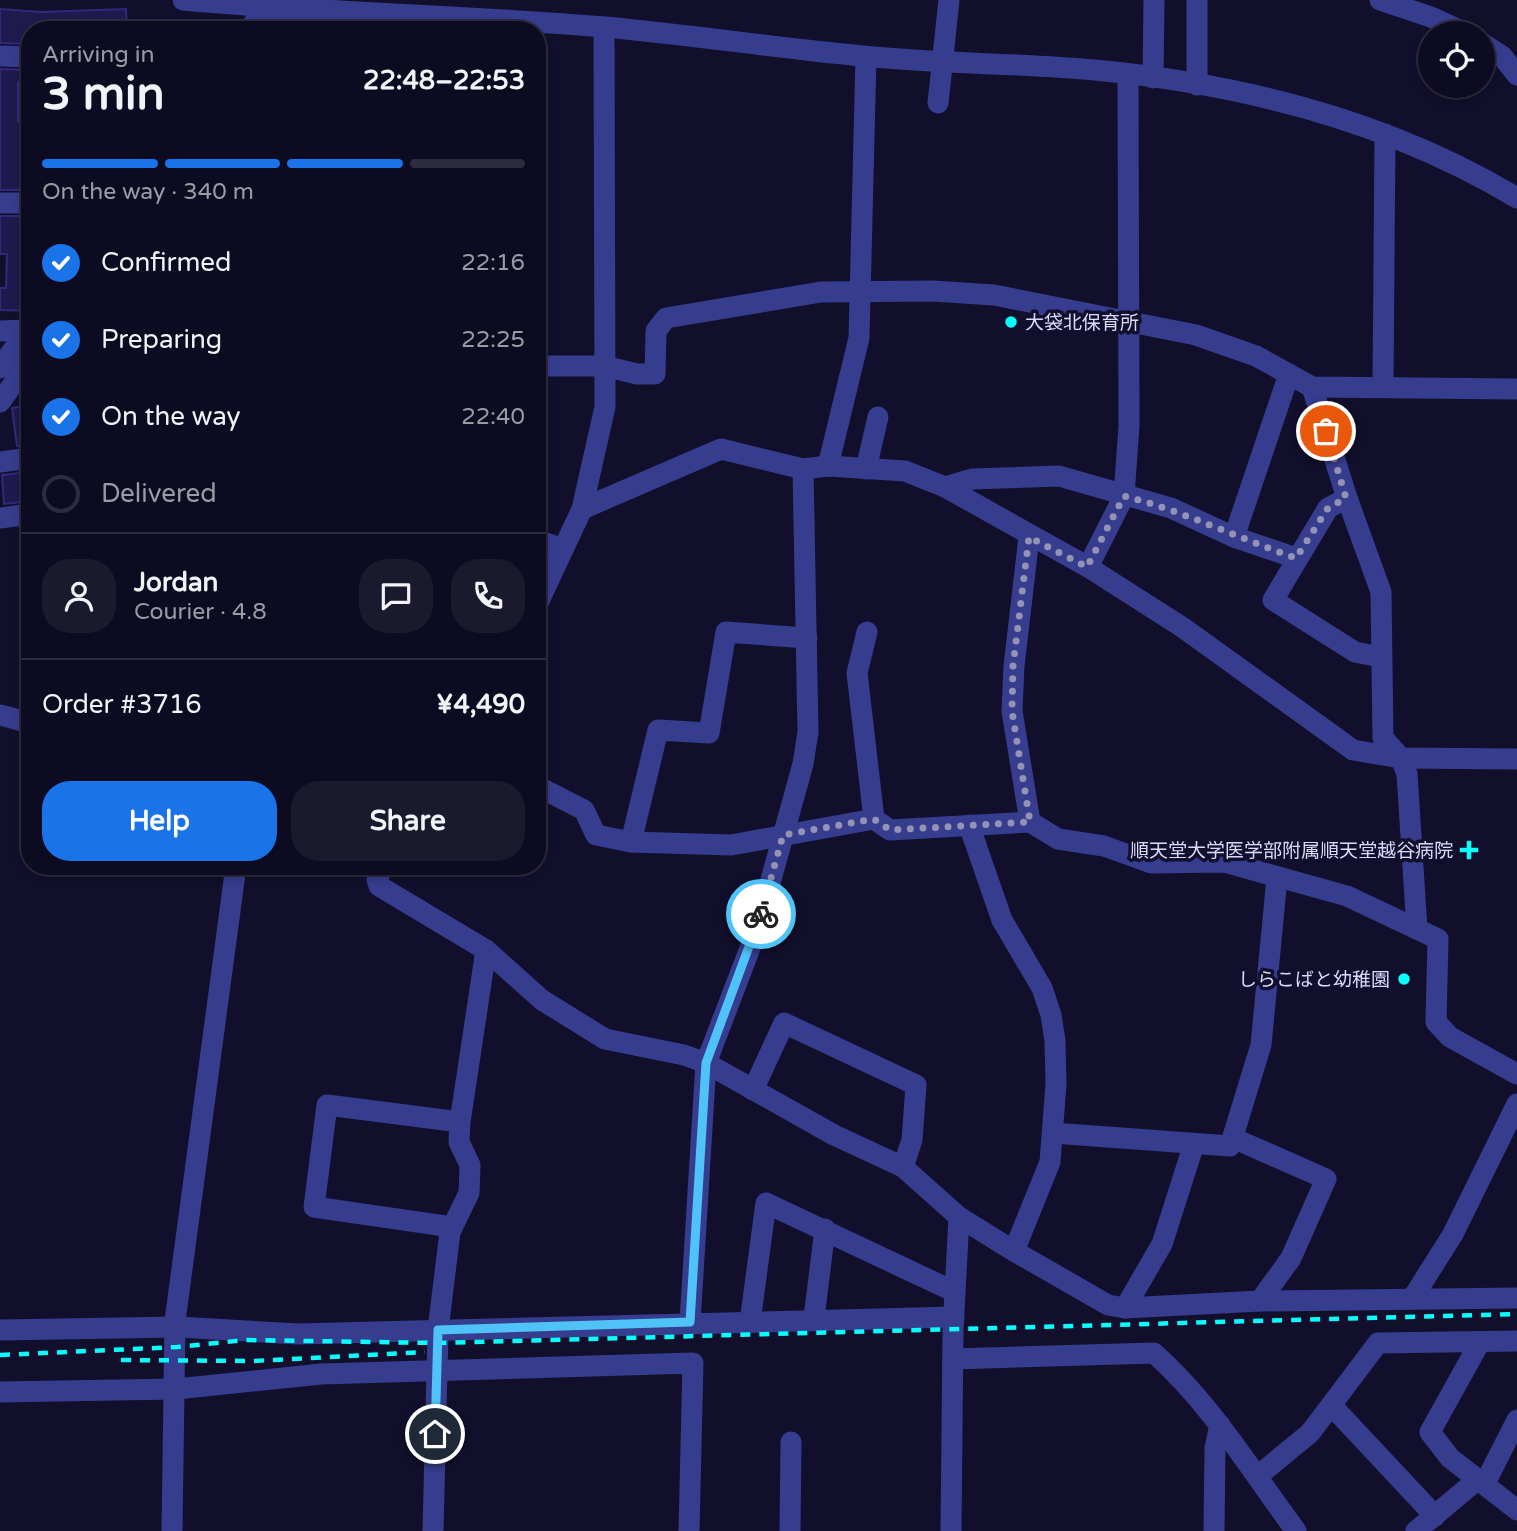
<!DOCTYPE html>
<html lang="en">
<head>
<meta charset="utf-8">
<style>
  body { margin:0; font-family:"Varela Round","Noto Sans JP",sans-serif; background:#1b192e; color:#f1f3f6; height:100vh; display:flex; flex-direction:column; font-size:26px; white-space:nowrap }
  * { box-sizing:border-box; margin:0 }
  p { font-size:23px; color:#9a9ba5 }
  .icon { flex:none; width:38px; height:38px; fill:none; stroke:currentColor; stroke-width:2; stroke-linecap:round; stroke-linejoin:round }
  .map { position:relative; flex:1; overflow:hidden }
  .sheet { position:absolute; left:21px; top:21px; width:525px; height:854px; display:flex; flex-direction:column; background:#0d0b21; border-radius:28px; box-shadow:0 4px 10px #0003,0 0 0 2px #2d2b3f }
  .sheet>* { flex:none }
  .tools { position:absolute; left:1418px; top:21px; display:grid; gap:14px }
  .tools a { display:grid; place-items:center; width:77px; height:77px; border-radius:50%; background:#0d0b21; box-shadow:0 4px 10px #0003,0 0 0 2px #2d2b3f; font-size:35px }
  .pin { position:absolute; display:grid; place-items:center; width:60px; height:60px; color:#fff; margin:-30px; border:4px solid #fff; border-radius:50%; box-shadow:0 2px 7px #0007 }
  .courier { position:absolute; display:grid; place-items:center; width:70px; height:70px; margin:-35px; border:5px solid #4fc3f7; border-radius:50%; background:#fff; color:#222; box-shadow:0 2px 9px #0007 }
  .head em { font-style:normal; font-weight:700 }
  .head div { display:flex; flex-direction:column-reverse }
  .head { display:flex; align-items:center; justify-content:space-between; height:119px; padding:0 21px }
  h1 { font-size:46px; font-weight:700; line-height:52px }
  .bar { display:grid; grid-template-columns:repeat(4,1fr); gap:10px 7px; align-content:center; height:84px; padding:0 21px }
  .bar i { height:9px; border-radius:5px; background:#2d2b3f }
  .bar .current { background:#1a73e8 }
  .bar p { grid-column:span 4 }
  .line { display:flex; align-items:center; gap:18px; padding:0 21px; border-top:2px solid #2d2b3f }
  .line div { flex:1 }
  .round { display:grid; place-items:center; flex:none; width:74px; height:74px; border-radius:28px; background:#1b192e }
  ol { padding:0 21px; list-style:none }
  li { display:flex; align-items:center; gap:21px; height:77px }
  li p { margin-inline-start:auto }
  li .icon { padding:7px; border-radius:50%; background:#1a73e8; color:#fff; stroke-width:4 }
  li:last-child { color:#9a9ba5 }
  li i { width:38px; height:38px; border:4px solid #2d2b3f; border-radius:50% }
  .primary-button { display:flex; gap:14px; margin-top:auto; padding:14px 21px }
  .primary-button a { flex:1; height:80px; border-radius:28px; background:#1a73e8; color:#fff; font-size:28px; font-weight:700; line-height:80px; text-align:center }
  .primary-button a+a { background:#1b192e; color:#f1f3f6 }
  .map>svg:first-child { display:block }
  .building { fill:#1f194e; stroke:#312a7c; stroke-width:2 }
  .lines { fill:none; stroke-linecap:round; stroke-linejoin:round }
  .minor { stroke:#373d8e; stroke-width:21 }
  .rail { stroke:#06fffd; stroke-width:4.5; stroke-dasharray:10 9; stroke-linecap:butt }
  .done { stroke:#9493b5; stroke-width:7; stroke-dasharray:0 12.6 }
  .route { stroke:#4fc3f7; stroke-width:9 }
  .poi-dot { fill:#06fffd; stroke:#110f2c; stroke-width:2.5 }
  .labels { text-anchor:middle; stroke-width:7; stroke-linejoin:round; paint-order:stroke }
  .poi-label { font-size:19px; fill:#dadaff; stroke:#110f2c; text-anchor:end }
</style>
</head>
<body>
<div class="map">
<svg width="1517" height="1531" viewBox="0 0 1517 1531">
  <rect width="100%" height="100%" fill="#110f2c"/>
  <g class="building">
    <polygon points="0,9 41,12 126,9 127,27 80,26 80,30 59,30 59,26 36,26 30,27 30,44 0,43"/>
    <polygon points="0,69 30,70 30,83 18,82 18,122 30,122 30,190 0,190"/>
    <polygon points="0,216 23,216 23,238 30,238 30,311 0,310 0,288 6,288 7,254 0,254"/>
    <polygon points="30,405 30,444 17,446 12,408"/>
    <polygon points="20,473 21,502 4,504 2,475"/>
  </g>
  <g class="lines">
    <g class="minor">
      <path d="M183,0C323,13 465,15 605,27C692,35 777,48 863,56C941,64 1018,63 1095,70C1242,84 1391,122 1517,198"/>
      <polyline points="1380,0 1431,17 1466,33"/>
      <polyline points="249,30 270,0"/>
      <polyline points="274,30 296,0"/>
      <polyline points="1482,43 1502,56 1517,75"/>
      <polyline points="0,56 30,57"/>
      <polyline points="1153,78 1154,0"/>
      <polyline points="1197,85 1197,0"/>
      <polyline points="938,103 949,0"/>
      <polyline points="0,203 30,203"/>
      <polyline points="0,331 27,330"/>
      <polyline points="537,366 604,366 637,374 655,374 656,331 666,318 821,292 933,291 994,295 1196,335 1256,356 1312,387 1517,389"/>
      <polyline points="0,368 30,326"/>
      <polyline points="1312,387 1347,498 1381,592 1383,738 1401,758 1407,774 1417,929"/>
      <polyline points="1383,387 1385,134"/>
      <polyline points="0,402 30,361"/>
      <polyline points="0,462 30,458"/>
      <polyline points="828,466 859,338 866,57"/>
      <polyline points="866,469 878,417"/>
      <polyline points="945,487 972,479 1059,476 1171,508 1234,537 1296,558"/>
      <polyline points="1347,498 1328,508 1273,600 1355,652 1380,657"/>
      <polyline points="582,509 605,407 604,27"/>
      <polyline points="0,518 30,514"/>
      <polyline points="1029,537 1014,666 1012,711 1030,822"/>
      <polyline points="1234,537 1289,374"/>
      <polyline points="537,540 563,549"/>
      <polyline points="1088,567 1124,496 1129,426 1128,74"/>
      <polyline points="537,605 582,509 721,449 803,469 828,466 905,471 945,487 1088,567 1182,627 1353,750 1401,758 1517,759"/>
      <polyline points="867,632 857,673 874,819"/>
      <polyline points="0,715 30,723"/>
      <polyline points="537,786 584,810 596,835 631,842 731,845 874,819 890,830 1030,822 1058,839 1104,846 1151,863 1224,862 1347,896 1438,939 1436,1022 1450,1037 1517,1074"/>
      <polyline points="631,842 658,730 709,733 726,632 807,638"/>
      <polyline points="383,866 377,880 379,886 486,950 542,1000 605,1039 684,1055 706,1063 834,1135 903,1167 959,1217 1014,1251 1050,1162 1056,1084 1055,1041 1051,1015 1042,988 1002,920 969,825"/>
      <polyline points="753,1090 784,1023 916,1085 912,1140 903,1167"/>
      <polyline points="1053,1133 1230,1146 1261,1045 1277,878"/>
      <polyline points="1233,1138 1326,1179 1291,1258 1260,1301"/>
      <polyline points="452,1227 314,1207 327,1105 460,1122"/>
      <polyline points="1014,1251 1108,1305 1125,1308 1260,1301 1517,1298"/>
      <polyline points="1412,1299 1453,1234 1517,1104"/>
      <polyline points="1125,1308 1162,1244 1194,1144"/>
      <polyline points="814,1318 825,1229"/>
      <polyline points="690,1322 706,1063 757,930 803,764 808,732 803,469"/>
      <polyline points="750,1322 766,1203 955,1292"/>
      <polyline points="0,1330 178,1327 298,1334 954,1317"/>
      <polyline points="1480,1342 1430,1432 1450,1458 1517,1510"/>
      <path d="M953,1359L1154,1353C1212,1405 1250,1469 1296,1531"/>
      <polyline points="0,1392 176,1389 321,1374 693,1363 689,1531"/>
      <polyline points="1332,1406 1435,1516"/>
      <polyline points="1259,1475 1310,1433 1378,1343 1517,1341"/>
      <polyline points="1485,1483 1517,1420"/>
      <polyline points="172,1531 175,1321 236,866"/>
      <polyline points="433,1531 438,1330 450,1232 469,1193 470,1165 459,1142 460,1122 486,950"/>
      <polyline points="790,1531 791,1442"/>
      <polyline points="951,1531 953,1330 959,1217"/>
      <polyline points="1214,1531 1215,1448 1220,1425"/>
      <polyline points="1416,1531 1477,1480"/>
    </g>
    <g class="rail">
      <polyline points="0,1355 177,1347 246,1340 437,1343 1517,1314"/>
      <polyline points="121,1360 252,1361 425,1352"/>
    </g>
  </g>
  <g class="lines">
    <path class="done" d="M761,914L783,835L874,819L890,830L1030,822L1012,711L1013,666L1029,537L1087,567L1124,496C1183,511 1238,538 1296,558L1328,508L1346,498L1326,431"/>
    <polyline class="route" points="435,1434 438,1330 690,1322 706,1063 761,914"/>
  </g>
  <g class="poi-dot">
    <circle cx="1011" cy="322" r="7"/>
    <path d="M1465.5 839.5h7v7h7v7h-7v7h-7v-7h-7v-7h7z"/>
    <circle cx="1404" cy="979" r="7"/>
  </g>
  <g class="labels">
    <g class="poi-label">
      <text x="1025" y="329" text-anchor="start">大袋北保育所</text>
      <text x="1453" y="857">順天堂大学医学部附属順天堂越谷病院</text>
      <text x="1390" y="986">しらこばと幼稚園</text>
    </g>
  </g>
</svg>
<div class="tools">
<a><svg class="icon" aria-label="locate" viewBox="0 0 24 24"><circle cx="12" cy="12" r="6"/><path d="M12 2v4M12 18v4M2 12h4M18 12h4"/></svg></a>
</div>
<div class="pin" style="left:1326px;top:431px;background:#ea580c"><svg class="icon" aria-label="bag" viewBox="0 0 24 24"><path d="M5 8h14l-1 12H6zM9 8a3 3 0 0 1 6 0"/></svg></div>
<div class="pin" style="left:435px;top:1434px;background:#1f2937"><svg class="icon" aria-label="home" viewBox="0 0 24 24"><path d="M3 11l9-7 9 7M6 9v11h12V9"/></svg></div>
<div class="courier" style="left:761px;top:914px"><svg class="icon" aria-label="bike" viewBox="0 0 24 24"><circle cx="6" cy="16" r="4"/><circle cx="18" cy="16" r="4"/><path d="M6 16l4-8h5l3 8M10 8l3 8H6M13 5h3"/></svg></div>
<section class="sheet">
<div class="head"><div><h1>3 min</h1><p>Arriving in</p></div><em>22:48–22:53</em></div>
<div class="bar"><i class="current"></i><i class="current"></i><i class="current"></i><i></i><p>On the way · 340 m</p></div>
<ol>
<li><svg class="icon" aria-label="check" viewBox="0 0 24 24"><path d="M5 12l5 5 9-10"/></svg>Confirmed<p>22:16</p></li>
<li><svg class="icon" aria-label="check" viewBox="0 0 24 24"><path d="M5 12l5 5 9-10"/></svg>Preparing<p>22:25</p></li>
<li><svg class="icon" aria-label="check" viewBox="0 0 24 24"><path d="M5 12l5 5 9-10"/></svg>On the way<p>22:40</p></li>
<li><i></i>Delivered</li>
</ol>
<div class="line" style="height:126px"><a class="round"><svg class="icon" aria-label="person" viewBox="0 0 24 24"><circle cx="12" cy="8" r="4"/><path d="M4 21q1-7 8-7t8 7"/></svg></a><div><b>Jordan</b><p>Courier · 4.8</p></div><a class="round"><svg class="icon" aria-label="chat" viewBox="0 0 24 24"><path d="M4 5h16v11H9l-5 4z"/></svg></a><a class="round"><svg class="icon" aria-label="phone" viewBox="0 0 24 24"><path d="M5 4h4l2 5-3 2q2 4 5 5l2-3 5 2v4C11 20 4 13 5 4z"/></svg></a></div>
<div class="line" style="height:91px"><div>Order #3716</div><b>¥4,490</b></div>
<div class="primary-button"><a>Help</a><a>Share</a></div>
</section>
</div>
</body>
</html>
